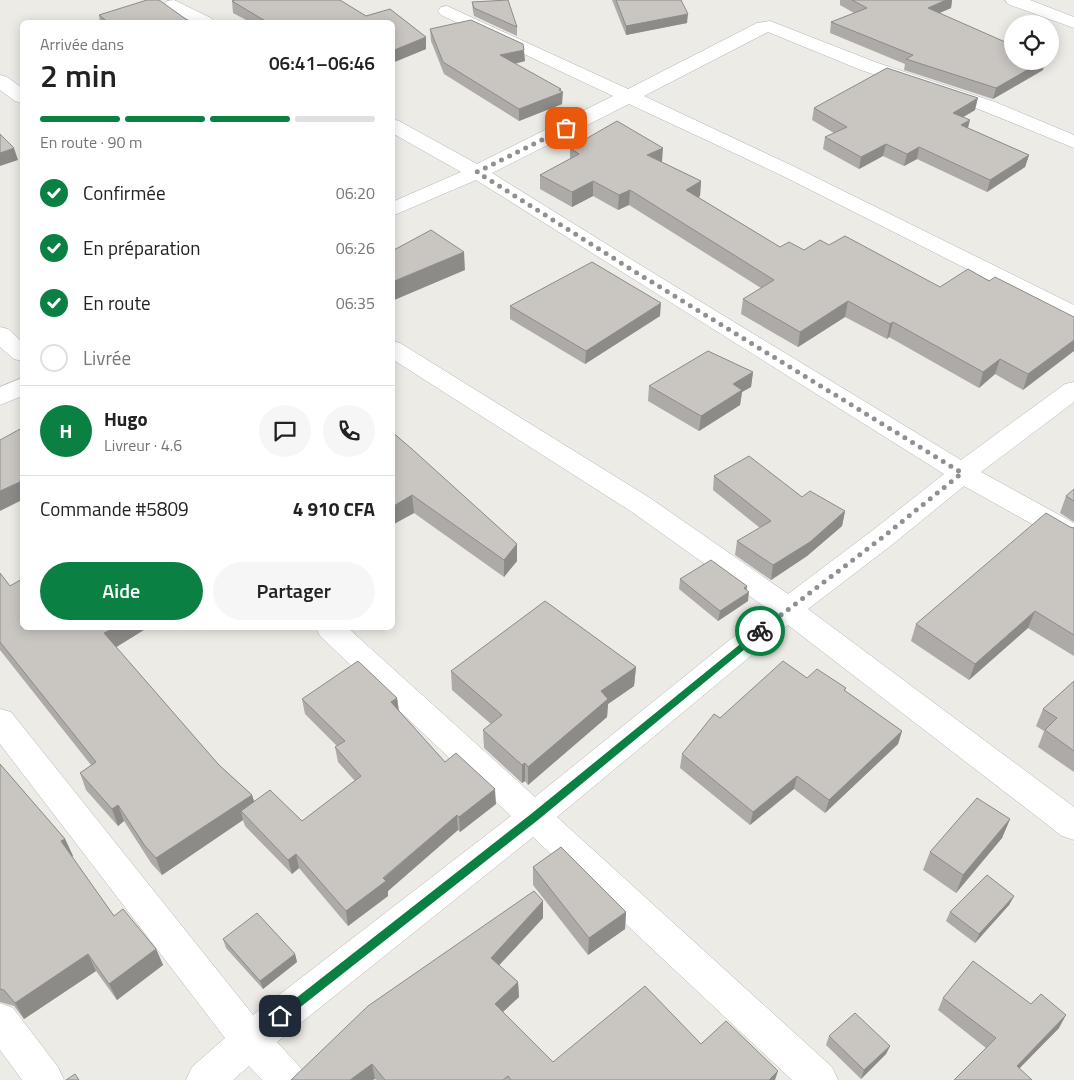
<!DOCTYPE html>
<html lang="fr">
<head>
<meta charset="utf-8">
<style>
  body { margin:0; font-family:"Titillium Web",sans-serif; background:#f6f6f6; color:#222; height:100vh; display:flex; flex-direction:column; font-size:19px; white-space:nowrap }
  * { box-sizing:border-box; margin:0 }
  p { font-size:16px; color:#767676 }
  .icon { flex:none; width:28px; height:28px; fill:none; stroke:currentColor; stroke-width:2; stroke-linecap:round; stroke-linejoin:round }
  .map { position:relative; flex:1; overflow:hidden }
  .panel { position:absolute; left:20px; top:20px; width:375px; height:610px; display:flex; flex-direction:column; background:#fff; border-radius:8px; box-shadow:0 2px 12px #0003 }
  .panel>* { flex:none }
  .tools { position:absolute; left:1004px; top:15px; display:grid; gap:10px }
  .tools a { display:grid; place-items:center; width:55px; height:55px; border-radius:50%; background:#fff; box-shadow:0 2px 12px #0003; font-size:25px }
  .pin { position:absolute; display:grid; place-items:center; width:42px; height:42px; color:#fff; margin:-21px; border-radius:10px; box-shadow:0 2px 8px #0006 }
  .courier { position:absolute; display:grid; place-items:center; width:50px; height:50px; margin:-25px; border:4px solid #0b8043; border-radius:50%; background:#fff; color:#222; box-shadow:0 1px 6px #0007 }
  .headline em { font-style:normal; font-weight:600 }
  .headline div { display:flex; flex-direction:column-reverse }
  .headline { display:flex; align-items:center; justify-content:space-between; height:85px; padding:0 20px }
  h1 { font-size:32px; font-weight:600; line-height:38px }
  .bar { display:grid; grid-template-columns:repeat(4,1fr); gap:8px 5px; align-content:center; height:60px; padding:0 20px }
  .bar i { height:6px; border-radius:4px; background:#e0e0e0 }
  .bar .selected { background:#0b8043 }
  .bar p { grid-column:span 4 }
  .line { display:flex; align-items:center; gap:12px; padding:0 20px; border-top:1px solid #e0e0e0 }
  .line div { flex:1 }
  .round { display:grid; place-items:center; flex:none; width:52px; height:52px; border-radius:26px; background:#f6f6f6 }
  ol { padding:0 20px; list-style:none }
  li { display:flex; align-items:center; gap:15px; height:55px }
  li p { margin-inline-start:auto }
  li .icon { padding:5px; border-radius:50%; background:#0b8043; color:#fff; stroke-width:4 }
  li:last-child { color:#767676 }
  li i { width:28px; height:28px; border:2px solid #e0e0e0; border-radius:50% }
  .cta { display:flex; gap:10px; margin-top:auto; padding:10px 20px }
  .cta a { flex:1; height:58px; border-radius:30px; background:#0b8043; color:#fff; font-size:20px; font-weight:600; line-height:58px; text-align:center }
  .cta a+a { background:#f6f6f6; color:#222 }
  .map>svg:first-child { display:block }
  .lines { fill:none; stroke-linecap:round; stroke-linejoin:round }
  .minor-casing { stroke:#b2b5b8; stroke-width:1 }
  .minor { fill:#fff; fill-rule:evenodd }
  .wall { fill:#adaaa7 }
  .shaded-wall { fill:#8d8b88 }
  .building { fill:#c9c6c2; stroke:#8d8b88 }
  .route { fill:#0b8043 }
  .done { stroke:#8f9191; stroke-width:5; stroke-dasharray:0 9 }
</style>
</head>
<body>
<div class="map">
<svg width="1074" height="1080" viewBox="0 0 1074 1080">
  <rect width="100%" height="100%" fill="#edebe5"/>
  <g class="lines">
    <g class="minor-casing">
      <g id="minor">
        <polygon points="174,0 211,18 214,22 193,22 167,9 164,5 167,1"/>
        <polygon points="1005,0 1030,0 1074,17 1074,28 1008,4"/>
        <polygon points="447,6 628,89 757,23 770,21 875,62 995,102 1074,135 1074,148 981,110 861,70 768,32 644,96 795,167 1074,305 1074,321 1066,319 781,175 629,104 492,173 637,263 961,460 1065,384 1074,382 1074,402 981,472 1074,523 1074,545 1064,542 964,486 893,544 808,609 1074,807 1074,840 1062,836 788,625 557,817 832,1067 838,1080 792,1080 533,837 277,1042 300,1067 306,1080 262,1080 249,1066 233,1080 186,1080 192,1067 225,1038 0,744 0,709 11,712 253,1015 511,816 320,636 316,628 348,628 535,797 768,609 632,512 392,359 392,341 400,343 650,498 788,594 873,530 944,474 476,180 392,216 392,202 461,172 392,133 392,119 399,121 477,164 613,96 441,15 438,11 441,7"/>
        <polygon points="0,75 7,77 22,88 22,103 15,101 0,90"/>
        <polygon points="0,327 8,329 22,342 22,361 14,359 0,347"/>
        <polygon points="22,378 22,396 0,405 0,387"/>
        <polygon points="0,1003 13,1008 58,1067 64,1080 22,1080 0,1050"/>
      </g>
    </g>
    <use href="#minor" class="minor"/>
  </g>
  <g class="wall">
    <polygon points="235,0 340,0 366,16 390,9 426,37 426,49 392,63 392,22 250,22 233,13 232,1"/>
    <polygon points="612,0 681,0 687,23 626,35"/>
    <polygon points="840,0 952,0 951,8 939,13 1043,70 993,99 904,70 905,64 830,33 831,22 854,13 840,5"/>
    <polygon points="472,2 517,27 517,36 474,16 473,11"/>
    <polygon points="99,15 190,22 100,22"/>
    <polygon points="430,29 525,61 515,64 562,104 519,121 444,74 431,41"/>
    <polygon points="814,108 975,110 963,117 968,128 1029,155 1025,167 987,192 917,159 904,166 883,156 859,169 823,149 825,137 834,133 812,120"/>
    <polygon points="570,148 662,162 701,181 700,196 698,197 780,247 804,250 829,245 940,287 989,281 1074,317 1023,390 995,374 979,388 889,337 887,339 845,317 798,347 741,314 743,299 761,288 629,205 618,210 593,196 572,207 540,189 540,175 570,159"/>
    <polygon points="510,306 660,316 585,364 510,319"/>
    <polygon points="753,372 751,387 742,392 740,405 699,431 648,401 649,386"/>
    <polygon points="392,432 517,544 517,561 504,577 414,513 392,525"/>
    <polygon points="714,476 802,497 845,511 842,526 807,556 771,580 735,555 737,541 760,528 713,490"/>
    <polygon points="1074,489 1074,522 1060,513 1066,496"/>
    <polygon points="1070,527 1074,528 1074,656 1028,628 969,680 911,641 916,624"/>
    <polygon points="0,573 10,586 147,628 116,647 219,765 252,795 254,801 302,821 355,781 338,762 335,747 337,746 305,714 302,699 397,698 399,711 445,762 496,804 460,832 458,830 388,891 388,896 348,926 299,868 292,874 245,826 243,820 162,875 151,863 124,821 118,826 86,790 80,773 91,765 0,650"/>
    <polygon points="680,579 747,590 748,601 718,621 679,589"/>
    <polygon points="636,667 634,686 608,704 607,717 528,785 525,781 522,783 484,748 483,730 491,724 452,690 451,671"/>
    <polygon points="807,678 846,688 845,691 902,731 898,744 825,813 794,789 750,825 680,768 682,754 720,718"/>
    <polygon points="1074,681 1074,772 1038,747 1044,731 1036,726 1043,709"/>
    <polygon points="0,764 65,839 73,856 72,857 114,916 156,949 163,965 117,1000 96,971 24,1019 14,1006 0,1002"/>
    <polygon points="1010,819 1002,838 956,893 923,870 930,852"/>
    <polygon points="533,867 626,912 625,929 588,955 533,885"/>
    <polygon points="1014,896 1009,905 975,943 946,921 950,912"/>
    <polygon points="543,901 543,918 499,965 518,982 519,997 503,1012 553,1062 701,1044 775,1080 376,1080 375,1079 291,1080"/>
    <polygon points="223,939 295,954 297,962 263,989 226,948"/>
    <polygon points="943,998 1059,1028 1019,1068 986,1048 938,1010"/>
    <polygon points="829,1036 890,1046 886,1054 861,1079 826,1045"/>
  </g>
  <g class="shaded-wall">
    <polygon points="946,0 952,0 951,8 926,19 928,8"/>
    <polygon points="688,14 687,23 626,35 626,26"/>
    <polygon points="426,37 426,49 392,63 392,51"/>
    <polygon points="524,50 525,61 500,67 500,55"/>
    <polygon points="1043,61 1045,61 1043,70 993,99 996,88"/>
    <polygon points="561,89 561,93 563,92 562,104 519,121 519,109"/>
    <polygon points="978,98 975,110 950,125 953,113"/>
    <polygon points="970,120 967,132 961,125"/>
    <polygon points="886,144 883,156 859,169 861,157"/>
    <polygon points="919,147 917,159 904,166 907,154"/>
    <polygon points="14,148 18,160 0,166 0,153"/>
    <polygon points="663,148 662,162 647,155"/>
    <polygon points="1029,155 1025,167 987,192 990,180"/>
    <polygon points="593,181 593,196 572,207 572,192"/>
    <polygon points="701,181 700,196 685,205 686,190"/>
    <polygon points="630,190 629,205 618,210 619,195"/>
    <polygon points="464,252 465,270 392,301 392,282"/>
    <polygon points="848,301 845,317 798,347 800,332"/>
    <polygon points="661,303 660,316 585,364 586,351"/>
    <polygon points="893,322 889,337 887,339 890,324"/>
    <polygon points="1074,340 1074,351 1023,390 1028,374"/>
    <polygon points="1000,359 995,374 979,388 983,372"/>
    <polygon points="753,372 751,387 742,392 740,405 699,431 701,416 733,384"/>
    <polygon points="22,481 22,500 0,511 0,491"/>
    <polygon points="412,495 414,513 392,525 392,507"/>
    <polygon points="845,511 842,526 807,556 771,580 773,565"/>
    <polygon points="517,544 517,561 504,577 504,560"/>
    <polygon points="747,586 746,594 749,592 748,601 718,621 720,611 744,588"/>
    <polygon points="1035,611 1028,628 969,680 975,664"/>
    <polygon points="114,628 147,628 110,651 104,633"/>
    <polygon points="636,667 634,686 608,704 607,717 528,785 528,767 601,691"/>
    <polygon points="397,698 399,713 391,702"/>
    <polygon points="902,731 898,744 825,813 829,800"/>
    <polygon points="525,763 525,781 522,783 522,765"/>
    <polygon points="797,776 794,789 750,825 753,812"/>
    <polygon points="495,789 496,804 460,832 459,817"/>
    <polygon points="252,795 257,811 241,811 243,820 162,875 156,858"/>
    <polygon points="118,805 124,821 118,826 112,809"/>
    <polygon points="457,815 458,830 388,891 388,896 348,926 346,911"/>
    <polygon points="1010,819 1002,838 956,893 963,875"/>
    <polygon points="65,839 73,856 69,859 61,841"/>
    <polygon points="296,854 299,868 292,874 288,860"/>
    <polygon points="1014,896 1009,905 975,943 979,934"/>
    <polygon points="543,901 543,918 492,973 491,958"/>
    <polygon points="626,912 625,929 588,955 589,938"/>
    <polygon points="156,949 163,965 117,1000 109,984"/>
    <polygon points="88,954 96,971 24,1019 15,1003"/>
    <polygon points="295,954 297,962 263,989 260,981"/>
    <polygon points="518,982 519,997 495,1019 495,1004"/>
    <polygon points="1066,1015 1059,1028 1010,1078 1017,1066"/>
    <polygon points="890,1046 886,1054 861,1079 864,1070"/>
    <polygon points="372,1064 375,1079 373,1080 350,1080"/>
    <polygon points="778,1071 775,1080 769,1080"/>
  </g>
  <g class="building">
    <polygon points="147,0 159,0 190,22 108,22 99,15"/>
    <polygon points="235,0 340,0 366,16 390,9 426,37 392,51 392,22 267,22 232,1"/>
    <polygon points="508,0 517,27 474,8 472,2"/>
    <polygon points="616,0 681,0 688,14 626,26"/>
    <polygon points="852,0 946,0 928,8 1012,45 1012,61 1043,61 996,88 906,59 913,55 831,22 867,8"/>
    <polygon points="471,20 523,44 524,50 500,55 561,89 559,90 563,92 519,109 443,62 430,29"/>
    <polygon points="887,68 978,98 953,113 970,120 961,125 1029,155 990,180 919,147 907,154 886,144 861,157 825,137 847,127 814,108"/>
    <polygon points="617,121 663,148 647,155 701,181 686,190 780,247 789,242 804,250 820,240 829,245 845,236 940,287 968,269 989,281 995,277 1074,317 1074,340 1028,374 1000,359 983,372 893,322 890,324 848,301 800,332 743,299 774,280 630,190 619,195 593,181 572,192 540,175 579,154 570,148"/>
    <polygon points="0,134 14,148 0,153"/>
    <polygon points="431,230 464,252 392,282 392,251"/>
    <polygon points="592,262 661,303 586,351 510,306"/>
    <polygon points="708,351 753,372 733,384 742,390 701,416 649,386"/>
    <polygon points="22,428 22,473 21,473 22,475 22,481 0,491 0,440"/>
    <polygon points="392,432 412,449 517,544 504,560 412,495 392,507"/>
    <polygon points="749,456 802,497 810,491 845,511 810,542 773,565 737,541 771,521 714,476"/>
    <polygon points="1074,489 1074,501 1066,496"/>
    <polygon points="1046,513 1070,527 1074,528 1074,635 1035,611 975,664 916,624"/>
    <polygon points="711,560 747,586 744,588 749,592 720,611 680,579"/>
    <polygon points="0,573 10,586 22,579 22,628 114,628 104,633 219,765 252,795 156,858 145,846 118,805 112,809 80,773 96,762 0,642"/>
    <polygon points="545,601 636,667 601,691 608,699 528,767 525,763 522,765 483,730 502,715 451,671"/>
    <polygon points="358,661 397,698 391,702 445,762 456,753 495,789 459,817 457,815 383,878 386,881 346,911 296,854 288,860 241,811 270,790 302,821 361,776 335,747 345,741 302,699"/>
    <polygon points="783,661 807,678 817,669 846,688 844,690 902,731 829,800 797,776 753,812 682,754 714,714 720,718"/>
    <polygon points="1074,681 1074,751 1045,730 1057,718 1043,709"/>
    <polygon points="0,764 65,839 61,841 114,916 123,909 156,949 109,984 88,954 15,1003 4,990 0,989"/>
    <polygon points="977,798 1010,819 963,875 930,852"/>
    <polygon points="561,847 626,912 589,938 533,867"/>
    <polygon points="987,875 1014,896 979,934 950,912"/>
    <polygon points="534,891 543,901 491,958 518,982 495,1004 553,1062 645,986 701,1044 726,1021 778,1071 769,1080 511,1080 508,1076 503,1080 385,1080 372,1064 350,1080 291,1080 368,1006"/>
    <polygon points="257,913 295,954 260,981 223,939"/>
    <polygon points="973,961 1031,1004 1041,994 1066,1015 1017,1066 1032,1080 954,1080 996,1038 943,998"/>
    <polygon points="855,1013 890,1046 864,1070 829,1036"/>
    <polygon points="75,1074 79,1080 66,1080"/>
  </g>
  <polygon class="route" points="760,628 763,629 763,634 538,820 284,1020 280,1021 277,1020 275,1016 277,1013 531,814"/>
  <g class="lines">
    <polyline class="done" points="566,128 477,172 629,268 962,473 883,537 760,631"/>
  </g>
</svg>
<div class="tools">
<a><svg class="icon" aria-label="locate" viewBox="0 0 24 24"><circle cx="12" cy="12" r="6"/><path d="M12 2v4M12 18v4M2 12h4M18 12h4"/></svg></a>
</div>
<div class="pin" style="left:566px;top:128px;background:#ea580c"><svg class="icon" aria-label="bag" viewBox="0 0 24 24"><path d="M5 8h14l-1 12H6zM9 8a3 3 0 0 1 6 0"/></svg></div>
<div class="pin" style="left:280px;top:1016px;background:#1f2937"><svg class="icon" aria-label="home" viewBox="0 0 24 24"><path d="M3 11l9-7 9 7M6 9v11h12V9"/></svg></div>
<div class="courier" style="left:760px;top:631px"><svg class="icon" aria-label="bike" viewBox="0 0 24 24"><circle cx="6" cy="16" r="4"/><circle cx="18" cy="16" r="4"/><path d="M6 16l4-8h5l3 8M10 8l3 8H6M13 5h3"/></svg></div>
<section class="panel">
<div class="headline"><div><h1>2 min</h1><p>Arrivée dans</p></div><em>06:41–06:46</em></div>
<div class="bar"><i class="selected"></i><i class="selected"></i><i class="selected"></i><i></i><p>En route · 90 m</p></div>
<ol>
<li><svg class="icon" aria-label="check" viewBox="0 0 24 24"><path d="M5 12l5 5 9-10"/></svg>Confirmée<p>06:20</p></li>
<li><svg class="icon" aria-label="check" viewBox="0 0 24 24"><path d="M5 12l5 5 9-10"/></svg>En préparation<p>06:26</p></li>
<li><svg class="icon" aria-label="check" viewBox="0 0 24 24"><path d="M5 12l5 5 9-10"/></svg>En route<p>06:35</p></li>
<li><i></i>Livrée</li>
</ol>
<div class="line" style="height:90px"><b class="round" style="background:#0b8043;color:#fff">H</b><div><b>Hugo</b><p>Livreur · 4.6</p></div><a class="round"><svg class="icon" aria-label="chat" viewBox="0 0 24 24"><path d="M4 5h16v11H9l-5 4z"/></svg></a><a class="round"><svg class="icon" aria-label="phone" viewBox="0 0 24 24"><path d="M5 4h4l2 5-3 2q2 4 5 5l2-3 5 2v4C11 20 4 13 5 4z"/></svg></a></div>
<div class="line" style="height:65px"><div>Commande #5809</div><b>4 910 CFA</b></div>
<div class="cta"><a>Aide</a><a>Partager</a></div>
</section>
</div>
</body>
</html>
